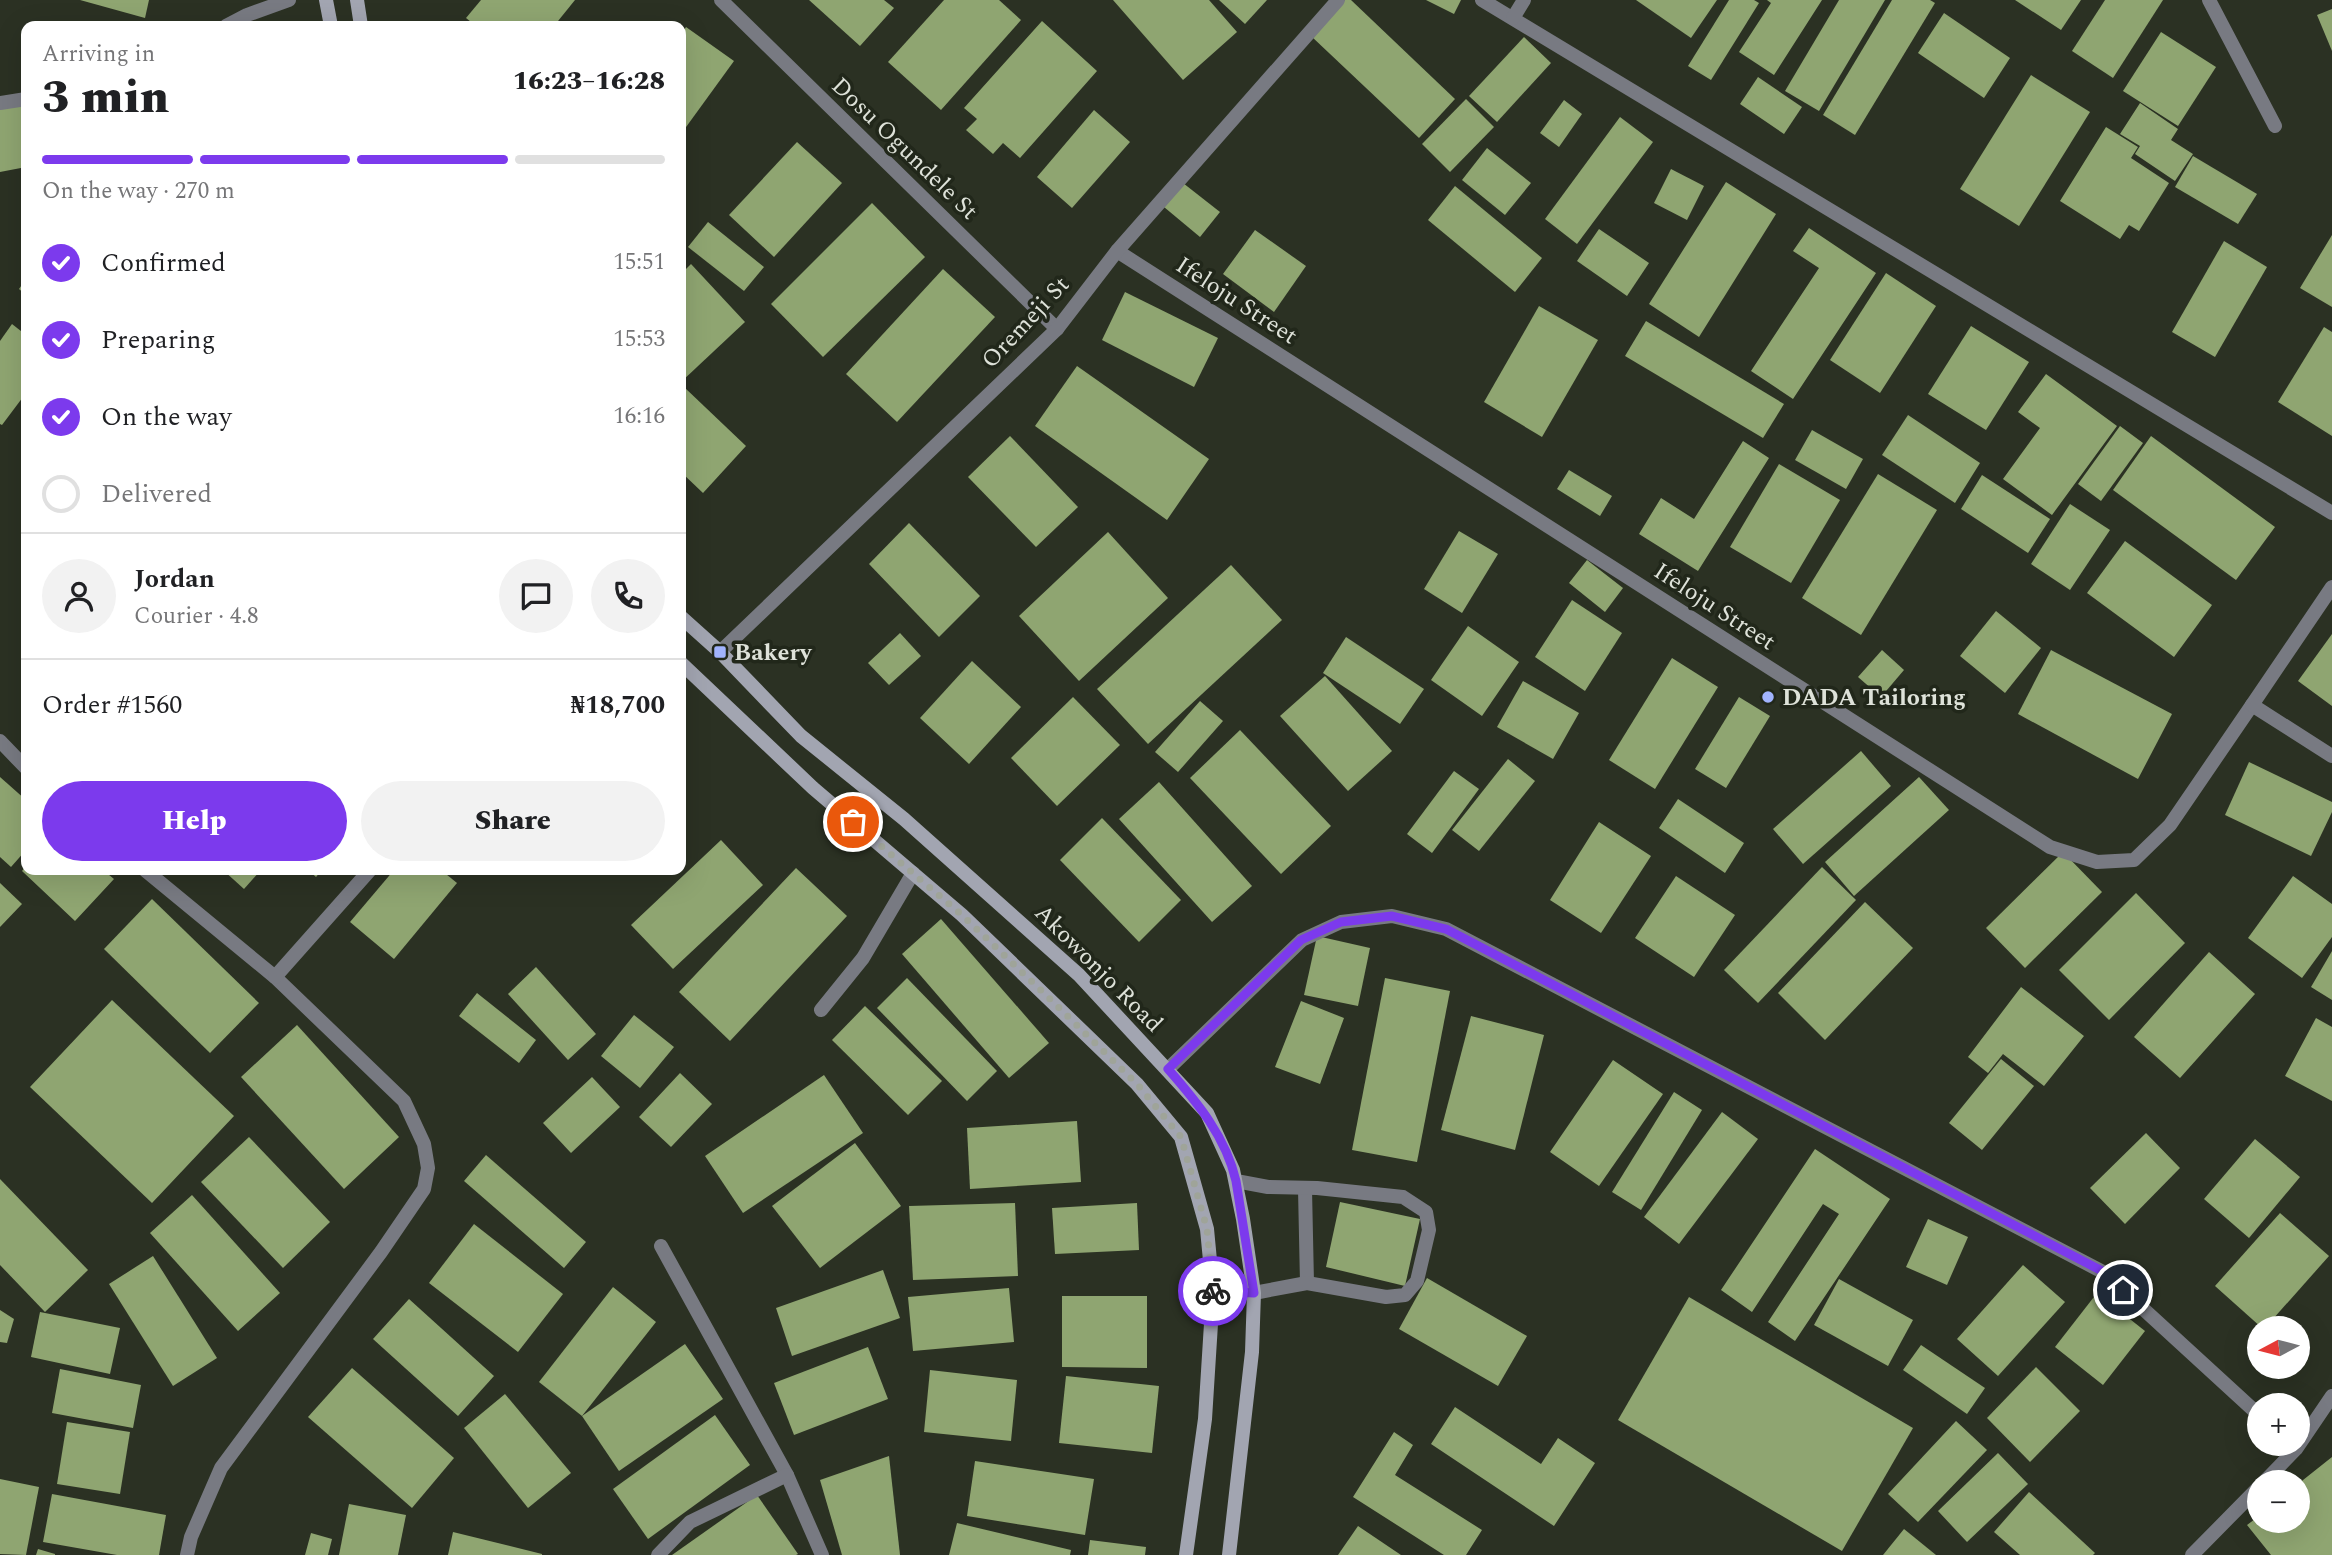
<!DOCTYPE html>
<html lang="en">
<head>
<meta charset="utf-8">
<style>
  body { margin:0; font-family:Spectral,serif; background:#f2f2f2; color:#202124; height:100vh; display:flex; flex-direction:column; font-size:26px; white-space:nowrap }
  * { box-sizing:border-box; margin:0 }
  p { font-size:23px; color:#757577 }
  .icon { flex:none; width:38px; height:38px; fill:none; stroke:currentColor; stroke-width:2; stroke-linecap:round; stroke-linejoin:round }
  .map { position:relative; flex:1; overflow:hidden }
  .side { position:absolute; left:21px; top:21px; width:665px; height:854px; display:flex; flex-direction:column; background:#fff; border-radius:14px; box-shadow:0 7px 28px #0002 }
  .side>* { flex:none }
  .needle { width:46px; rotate:263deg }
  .controls { position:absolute; left:2247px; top:1316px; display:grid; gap:14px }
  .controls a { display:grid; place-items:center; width:63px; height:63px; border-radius:50%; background:#fff; box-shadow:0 7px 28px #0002; font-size:35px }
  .pin { position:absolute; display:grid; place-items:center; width:60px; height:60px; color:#fff; margin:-30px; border:4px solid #fff; border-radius:50%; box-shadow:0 2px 7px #0007 }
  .courier { position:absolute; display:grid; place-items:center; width:70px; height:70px; margin:-35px; border:5px solid #7c3aed; border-radius:50%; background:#fff; color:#222; box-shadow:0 2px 9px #0007 }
  .overview em { font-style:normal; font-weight:800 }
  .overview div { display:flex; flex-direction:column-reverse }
  .overview { display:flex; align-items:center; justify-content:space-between; height:119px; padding:0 21px }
  h1 { font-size:46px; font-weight:800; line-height:52px }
  .bar { display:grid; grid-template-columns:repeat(4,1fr); gap:10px 7px; align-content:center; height:84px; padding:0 21px }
  .bar i { height:9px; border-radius:5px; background:#e0e0e0 }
  .bar .on { background:#7c3aed }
  .bar p { grid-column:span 4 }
  .line { display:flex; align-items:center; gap:18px; padding:0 21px; border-top:2px solid #e0e0e0 }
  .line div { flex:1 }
  .round { display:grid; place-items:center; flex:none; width:74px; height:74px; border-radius:37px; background:#f2f2f2 }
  ol { padding:0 21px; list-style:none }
  li { display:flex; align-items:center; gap:21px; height:77px }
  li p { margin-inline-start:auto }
  li .icon { padding:7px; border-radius:50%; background:#7c3aed; color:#fff; stroke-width:4 }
  li:last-child { color:#757577 }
  li i { width:38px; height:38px; border:4px solid #e0e0e0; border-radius:50% }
  .primary-button { display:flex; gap:14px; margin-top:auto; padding:14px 21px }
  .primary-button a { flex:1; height:80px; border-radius:42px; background:#7c3aed; color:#fff; font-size:28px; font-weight:800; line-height:80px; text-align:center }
  .primary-button a+a { background:#f2f2f2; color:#202124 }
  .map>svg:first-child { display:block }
  .building { fill:#8fa571 }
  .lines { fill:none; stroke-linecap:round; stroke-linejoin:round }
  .service { stroke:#787a82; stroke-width:14 }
  .minor { stroke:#787a82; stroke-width:14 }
  .secondary { stroke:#a2a5b1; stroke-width:14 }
  .done { stroke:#9fa499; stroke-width:7; stroke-dasharray:0 12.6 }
  .route { stroke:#7c3aed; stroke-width:9 }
  .poi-dot { fill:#a1b3fd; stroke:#21271a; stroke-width:2.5 }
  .labels { text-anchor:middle; stroke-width:7; stroke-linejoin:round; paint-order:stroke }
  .street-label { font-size:24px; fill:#dee2d9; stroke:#21271a }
  .poi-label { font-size:24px; font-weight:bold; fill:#dee2d9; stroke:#21271a; text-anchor:start }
</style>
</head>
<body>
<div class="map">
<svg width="2332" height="1555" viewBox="0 0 2332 1555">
  <rect width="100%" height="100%" fill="#2b3123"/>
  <g class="building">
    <polygon points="80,0 149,0 145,18"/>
    <polygon points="481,0 575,0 554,26 476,26 466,18"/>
    <polygon points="809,0 884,0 894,8 860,46"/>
    <polygon points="944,0 999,0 1021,20 941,110 888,62"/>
    <polygon points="1113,0 1209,0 1237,32 1183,80"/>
    <polygon points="1219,0 1267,0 1245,24"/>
    <polygon points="1345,0 1351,0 1455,99 1419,138 1311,36"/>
    <polygon points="1426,0 1461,0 1454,14"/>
    <polygon points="1636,0 1717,0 1691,38"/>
    <polygon points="1729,0 1754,0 1759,3 1711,80 1688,66"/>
    <polygon points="1767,0 1822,0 1774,75 1739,52 1771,3"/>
    <polygon points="1839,0 1885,0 1819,111 1785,91"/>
    <polygon points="1892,0 1930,0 1935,3 1855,135 1823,115"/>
    <polygon points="2015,0 2081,0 2061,30"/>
    <polygon points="2105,0 2163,0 2113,78 2072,51"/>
    <polygon points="2332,9 2332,51 2317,15"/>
    <polygon points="1944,13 2010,58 1984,98 1918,53"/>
    <polygon points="1042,21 1097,71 1020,158 1003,143 993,154 966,130 977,119 964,108"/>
    <polygon points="686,27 734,61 681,134 681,35"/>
    <polygon points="2161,32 2216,67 2178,126 2123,91"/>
    <polygon points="1524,37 1551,63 1497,122 1469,96"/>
    <polygon points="2031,75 2090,112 2019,226 1960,189"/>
    <polygon points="1758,77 1802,107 1784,134 1740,104"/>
    <polygon points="1466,99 1494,127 1450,172 1422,144"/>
    <polygon points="1564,100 1582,114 1559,147 1540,133"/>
    <polygon points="2140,103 2178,129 2171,140 2193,154 2175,181 2135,154 2140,146 2120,134"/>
    <polygon points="26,104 26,167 0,172 0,109"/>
    <polygon points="1094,110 1130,142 1072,208 1037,177"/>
    <polygon points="1620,117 1653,142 1577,244 1545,219"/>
    <polygon points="2106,127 2138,147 2131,158 2169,183 2139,231 2129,225 2120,239 2060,201"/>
    <polygon points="797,142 842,183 774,257 729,215"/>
    <polygon points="1487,148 1531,183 1505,215 1462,180"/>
    <polygon points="2193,156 2257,194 2238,224 2175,187"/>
    <polygon points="1671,169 1704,186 1687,220 1654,203"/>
    <polygon points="1726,182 1776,214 1699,337 1649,304"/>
    <polygon points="1183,183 1220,212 1200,237 1164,207"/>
    <polygon points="1455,186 1542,258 1515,292 1428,220"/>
    <polygon points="872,203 925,257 823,357 771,304"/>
    <polygon points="708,222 764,267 744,291 688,247"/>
    <polygon points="1809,228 1876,273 1793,399 1751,371 1819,268 1793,251"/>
    <polygon points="1599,229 1649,263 1627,296 1577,261"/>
    <polygon points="1255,230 1306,266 1274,312 1223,274"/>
    <polygon points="2332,235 2332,307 2300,288"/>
    <polygon points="2224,241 2267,267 2215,357 2172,332"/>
    <polygon points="691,264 745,322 681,382 681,274"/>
    <polygon points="943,269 995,317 897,422 846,374"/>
    <polygon points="1886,273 1936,306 1880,393 1830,360"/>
    <polygon points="26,279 26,295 19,289"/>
    <polygon points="1125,292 1218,338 1194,387 1102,340"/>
    <polygon points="1539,306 1598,340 1542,437 1484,402"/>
    <polygon points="1646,321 1784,404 1763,438 1625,356"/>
    <polygon points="12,324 26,335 26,393 2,425 0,424 0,341"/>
    <polygon points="1971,326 2029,362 1986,430 1928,394"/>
    <polygon points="2324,327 2332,332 2332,436 2278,402"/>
    <polygon points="1077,366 1209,459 1167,520 1035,426"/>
    <polygon points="2046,374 2117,426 2052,515 2003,479 2040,428 2018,412"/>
    <polygon points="684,387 746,446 703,493 681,472 681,391"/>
    <polygon points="1908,415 1980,463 1955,503 1882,455"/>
    <polygon points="2120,426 2143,443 2101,501 2078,484"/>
    <polygon points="1812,430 1863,459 1846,489 1795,460"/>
    <polygon points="1010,436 1078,507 1036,547 968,477"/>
    <polygon points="2151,436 2275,527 2236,580 2113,490"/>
    <polygon points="1743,441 1769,458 1698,571 1639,534 1661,498 1694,519"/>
    <polygon points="1779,464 1840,500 1791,583 1730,547"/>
    <polygon points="1569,470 1612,496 1600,516 1557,489"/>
    <polygon points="1878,474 1937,510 1861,635 1802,598"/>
    <polygon points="1982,475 2050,519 2028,553 1961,509"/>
    <polygon points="2070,504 2110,530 2070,590 2031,564"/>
    <polygon points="909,523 980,596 939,637 869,564"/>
    <polygon points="1459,531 1498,554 1462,613 1424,589"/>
    <polygon points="1108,532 1168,598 1079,681 1019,616"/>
    <polygon points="2125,541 2212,605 2174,657 2087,593"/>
    <polygon points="1587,560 1623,588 1605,612 1569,583"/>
    <polygon points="1231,565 1282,620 1148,744 1097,689"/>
    <polygon points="1572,600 1622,633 1585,691 1535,657"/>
    <polygon points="1996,611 2041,648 2005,693 1960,656"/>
    <polygon points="1468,626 1519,662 1482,716 1431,680"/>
    <polygon points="900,633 921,656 889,685 868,663"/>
    <polygon points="2332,634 2332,706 2298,681"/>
    <polygon points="1346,637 1424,689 1400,724 1323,673"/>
    <polygon points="1882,650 1904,670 1881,697 1858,677"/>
    <polygon points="2051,650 2172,714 2138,779 2018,714"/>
    <polygon points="1672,658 1718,687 1655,789 1609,760"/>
    <polygon points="972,661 1021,707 969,764 920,718"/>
    <polygon points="1325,676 1392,751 1348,791 1280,716"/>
    <polygon points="1523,681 1579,713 1553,759 1497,727"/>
    <polygon points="1073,697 1120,745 1057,806 1011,758"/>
    <polygon points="1739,697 1770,716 1726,788 1695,769"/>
    <polygon points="1200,701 1223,721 1178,772 1155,752"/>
    <polygon points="1240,730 1331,826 1281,874 1190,778"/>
    <polygon points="1861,751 1891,786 1803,864 1773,829"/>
    <polygon points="1508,759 1535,781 1479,851 1452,830"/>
    <polygon points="2249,762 2332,802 2332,812 2311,856 2225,815"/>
    <polygon points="1454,771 1479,789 1432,853 1407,834"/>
    <polygon points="0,777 26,800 26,850 11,867 0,857"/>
    <polygon points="1919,777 1949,810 1854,896 1825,862"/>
    <polygon points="1159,782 1252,886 1212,922 1119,819"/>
    <polygon points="1678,799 1744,843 1725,873 1659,828"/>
    <polygon points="1102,818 1181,900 1139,942 1060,860"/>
    <polygon points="1599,822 1651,856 1601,933 1550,900"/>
    <polygon points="721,840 763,885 673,969 631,925"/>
    <polygon points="2063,852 2102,892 2025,968 1986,928"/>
    <polygon points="26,866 26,870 103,870 114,879 75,921 22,871"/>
    <polygon points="1822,867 1856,900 1758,1003 1724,970"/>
    <polygon points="796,868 847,916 730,1041 679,992"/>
    <polygon points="223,870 261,870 244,889"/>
    <polygon points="308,870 322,870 316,877"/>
    <polygon points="394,870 441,870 457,883 394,959 350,922"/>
    <polygon points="1676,876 1735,915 1694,977 1635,938"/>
    <polygon points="2293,876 2332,904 2332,937 2302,978 2248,938"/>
    <polygon points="0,883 22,904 0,927"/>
    <polygon points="2136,893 2185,943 2109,1020 2059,970"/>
    <polygon points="152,899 259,1003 210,1053 104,949"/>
    <polygon points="1865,902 1913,948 1825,1040 1778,993"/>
    <polygon points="941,919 1049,1043 1009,1078 902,954"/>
    <polygon points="1317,936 1370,948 1358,1006 1304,995"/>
    <polygon points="2332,951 2332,1000 2311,987"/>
    <polygon points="2209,952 2255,994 2180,1078 2134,1037"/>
    <polygon points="536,967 596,1034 568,1060 508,994"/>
    <polygon points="907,978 997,1071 967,1101 877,1008"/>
    <polygon points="1385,978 1450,991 1417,1162 1352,1150"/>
    <polygon points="2021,987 2084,1036 2044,1086 2003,1054 1988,1073 1968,1057"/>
    <polygon points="477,993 536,1040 519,1063 459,1016"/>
    <polygon points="112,1000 234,1116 152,1203 30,1087"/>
    <polygon points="1301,1001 1344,1018 1320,1084 1275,1067"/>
    <polygon points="865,1006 942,1081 908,1115 832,1040"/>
    <polygon points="634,1015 674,1047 640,1088 601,1056"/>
    <polygon points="1471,1016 1544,1035 1515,1150 1441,1130"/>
    <polygon points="2316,1018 2332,1027 2332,1101 2285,1076"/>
    <polygon points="297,1025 399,1137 344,1189 241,1077"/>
    <polygon points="2001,1059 2034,1086 1982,1150 1949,1123"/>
    <polygon points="1613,1060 1663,1094 1599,1186 1550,1152"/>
    <polygon points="680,1073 712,1104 671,1147 639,1117"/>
    <polygon points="824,1075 863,1133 743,1213 705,1156"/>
    <polygon points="592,1077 620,1107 571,1153 543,1123"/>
    <polygon points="1674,1092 1702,1110 1641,1210 1612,1192"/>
    <polygon points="1722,1112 1758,1139 1679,1244 1644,1217"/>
    <polygon points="1077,1121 1081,1182 970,1189 967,1128"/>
    <polygon points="2146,1133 2180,1168 2125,1224 2090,1188"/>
    <polygon points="249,1137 330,1222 283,1268 201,1182"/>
    <polygon points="2255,1139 2300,1177 2249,1238 2204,1199"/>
    <polygon points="855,1143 901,1206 820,1268 772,1206"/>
    <polygon points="1815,1149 1890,1199 1795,1341 1768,1322 1839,1214 1823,1204 1752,1312 1721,1290"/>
    <polygon points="486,1155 586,1242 564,1268 464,1181"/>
    <polygon points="0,1179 88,1270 45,1312 0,1265"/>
    <polygon points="192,1195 280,1293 238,1331 150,1233"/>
    <polygon points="1340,1202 1420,1219 1405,1286 1326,1267"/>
    <polygon points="1015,1203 1018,1276 913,1280 909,1206"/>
    <polygon points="1137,1203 1139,1250 1055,1254 1052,1208"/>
    <polygon points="2280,1213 2329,1256 2265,1328 2262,1328 2215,1286"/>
    <polygon points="1928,1219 1968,1237 1947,1285 1906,1267"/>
    <polygon points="474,1224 563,1294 518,1352 429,1283"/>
    <polygon points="153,1256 217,1358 173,1386 109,1284"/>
    <polygon points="2023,1265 2065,1302 1998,1376 1957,1339"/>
    <polygon points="883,1270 900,1318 792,1356 776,1308"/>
    <polygon points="1427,1278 1527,1336 1498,1386 1399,1329"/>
    <polygon points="1839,1279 1913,1320 1888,1366 1814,1325"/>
    <polygon points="613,1287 656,1322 582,1416 539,1382"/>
    <polygon points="1009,1288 1014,1342 913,1351 908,1297"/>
    <polygon points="2097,1293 2145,1331 2103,1385 2055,1347"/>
    <polygon points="1062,1296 1147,1296 1147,1368 1062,1367"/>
    <polygon points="1689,1297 1913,1428 1842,1551 1618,1420"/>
    <polygon points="409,1299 494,1376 458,1416 373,1339"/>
    <polygon points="0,1310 14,1319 7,1343 0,1342"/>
    <polygon points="40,1312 120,1328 110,1374 31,1357"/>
    <polygon points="685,1344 723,1399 619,1471 582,1416"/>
    <polygon points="1921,1345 1985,1388 1967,1414 1903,1370"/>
    <polygon points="868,1347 888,1399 794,1435 774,1383"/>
    <polygon points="2036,1367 2080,1411 2030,1462 1987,1418"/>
    <polygon points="352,1368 454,1458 412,1508 308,1417"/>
    <polygon points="60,1369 141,1385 133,1428 52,1413"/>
    <polygon points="930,1370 1017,1380 1011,1441 924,1432"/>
    <polygon points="1066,1376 1159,1386 1152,1453 1059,1443"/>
    <polygon points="505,1394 571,1473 528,1508 464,1428"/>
    <polygon points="1455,1407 1541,1464 1558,1438 1595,1463 1554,1526 1431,1444"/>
    <polygon points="715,1415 750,1465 648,1539 613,1489"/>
    <polygon points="1956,1421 1987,1450 1918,1522 1888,1494"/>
    <polygon points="67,1422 130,1432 120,1494 57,1484"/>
    <polygon points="1394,1432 1413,1445 1395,1475 1482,1530 1466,1555 1444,1555 1353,1497"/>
    <polygon points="1998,1453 2028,1484 1967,1542 1938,1511"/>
    <polygon points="889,1456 900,1555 842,1555 820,1480"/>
    <polygon points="2332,1457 2332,1555 2271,1555 2247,1525 2259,1516 2259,1521 2298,1521 2298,1484"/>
    <polygon points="975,1461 1094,1479 1085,1535 967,1516"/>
    <polygon points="0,1479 39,1487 26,1555 0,1554"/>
    <polygon points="2029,1492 2095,1553 2093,1555 2020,1555 1994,1532"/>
    <polygon points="52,1494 166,1515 159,1555 117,1555 43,1542"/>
    <polygon points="757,1495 798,1554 796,1555 672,1555"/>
    <polygon points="349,1504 406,1515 398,1555 339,1555"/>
    <polygon points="957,1523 1071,1550 1070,1555 949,1555"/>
    <polygon points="1358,1526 1401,1555 1338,1555"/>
    <polygon points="1904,1529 1936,1555 1883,1555"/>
    <polygon points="453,1532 542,1554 542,1555 448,1555"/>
    <polygon points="311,1533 332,1539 328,1555 305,1555"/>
    <polygon points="1090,1540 1146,1547 1145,1555 1088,1555"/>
    <polygon points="38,1549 55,1554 55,1555 36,1555"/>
  </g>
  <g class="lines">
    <g class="service">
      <polyline points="821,1010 863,958 913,873"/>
      <polyline points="1305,1189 1307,1283"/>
      <polyline points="1213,1292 1254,1293 1307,1283 1386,1297 1405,1295 1417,1281 1429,1230 1426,1212 1403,1197 1317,1188 1268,1187 1236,1181"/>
    </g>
    <g class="minor">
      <polyline points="721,0 1057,329"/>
      <polyline points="1482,0 2332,513"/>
      <polyline points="2209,0 2275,126"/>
      <polyline points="1513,18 1524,0"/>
      <polyline points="226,26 247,15 289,0"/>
      <polyline points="0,103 26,99"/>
      <polyline points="1117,251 2050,847 2097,862 2134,860 2170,825 2252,705"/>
      <polyline points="2332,587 2252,705 2332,756"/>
      <polyline points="720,652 1057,329 1117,251 1338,0"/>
      <polyline points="0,741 26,768"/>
      <polyline points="145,870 275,977 404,1101 424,1144 428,1168 424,1189 381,1252 221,1468 191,1537 187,1555"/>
      <polyline points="275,977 370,870"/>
      <polyline points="1168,1069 1302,940 1341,922 1392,916 1446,929 2103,1272 2259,1415"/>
      <polyline points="661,1246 787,1475 822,1555"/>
      <polyline points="2264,1482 2296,1449 2332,1396"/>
      <polyline points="658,1555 690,1522 787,1475"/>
      <polyline points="2192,1555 2259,1487"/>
    </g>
    <g class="secondary">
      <polyline points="326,0 331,26"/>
      <polyline points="357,0 361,26"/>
      <polyline points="681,617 720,652 801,736 904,819 1079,975 1207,1113 1233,1170 1243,1219 1254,1293 1252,1352 1229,1555"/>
      <polyline points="681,663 813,788 962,915 1137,1084 1181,1137 1207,1229 1213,1292 1205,1419 1186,1555"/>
    </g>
  </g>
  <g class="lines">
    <polyline class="done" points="853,822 962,915 1048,997 1137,1084 1181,1137 1207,1229 1213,1291"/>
    <path class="route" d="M1213,1291L1254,1293L1236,1181C1226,1137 1197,1102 1168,1069L1301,940L1341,922L1392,916L1446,929L2104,1272L2123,1290"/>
  </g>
  <g class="poi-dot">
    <rect x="713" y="645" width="14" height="14" rx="3.5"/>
    <circle cx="1768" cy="697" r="7"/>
  </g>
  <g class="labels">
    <g class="street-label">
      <text transform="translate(905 148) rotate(44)" y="8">Dosu Ogundele St</text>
      <text transform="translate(1237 300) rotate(33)" y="8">Ifeloju Street</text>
      <text transform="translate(1025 322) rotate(-47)" y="8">Oremeji St</text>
      <text transform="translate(1715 606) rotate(33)" y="8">Ifeloju Street</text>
      <text transform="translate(1099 968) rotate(45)" y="8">Akowonjo Road</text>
    </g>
    <g class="poi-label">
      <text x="734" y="660">Bakery</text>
      <text x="1782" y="705">DADA Tailoring</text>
    </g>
  </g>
</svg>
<div class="controls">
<a><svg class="needle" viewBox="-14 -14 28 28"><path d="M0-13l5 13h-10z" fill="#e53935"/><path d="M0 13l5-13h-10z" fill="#757577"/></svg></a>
<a>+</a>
<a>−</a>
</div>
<div class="pin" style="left:853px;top:822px;background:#ea580c"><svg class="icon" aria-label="bag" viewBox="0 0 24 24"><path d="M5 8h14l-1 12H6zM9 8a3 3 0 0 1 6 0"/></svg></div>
<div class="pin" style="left:2123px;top:1290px;background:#1f2937"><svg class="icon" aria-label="home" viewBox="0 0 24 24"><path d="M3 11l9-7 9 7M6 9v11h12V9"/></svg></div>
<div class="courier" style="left:1213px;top:1291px"><svg class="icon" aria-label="bike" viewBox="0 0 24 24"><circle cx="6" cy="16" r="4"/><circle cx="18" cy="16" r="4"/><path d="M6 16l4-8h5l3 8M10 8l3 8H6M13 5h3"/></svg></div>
<section class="side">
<div class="overview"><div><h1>3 min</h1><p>Arriving in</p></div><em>16:23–16:28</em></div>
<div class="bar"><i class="on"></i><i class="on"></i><i class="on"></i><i></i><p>On the way · 270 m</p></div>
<ol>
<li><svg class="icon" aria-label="check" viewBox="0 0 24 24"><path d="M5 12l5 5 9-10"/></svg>Confirmed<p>15:51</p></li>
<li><svg class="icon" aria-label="check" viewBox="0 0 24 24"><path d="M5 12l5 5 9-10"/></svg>Preparing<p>15:53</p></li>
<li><svg class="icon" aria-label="check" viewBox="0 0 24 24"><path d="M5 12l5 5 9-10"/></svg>On the way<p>16:16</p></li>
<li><i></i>Delivered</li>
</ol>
<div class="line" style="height:126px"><a class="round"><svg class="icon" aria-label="person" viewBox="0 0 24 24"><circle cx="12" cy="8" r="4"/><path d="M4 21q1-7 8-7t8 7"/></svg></a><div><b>Jordan</b><p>Courier · 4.8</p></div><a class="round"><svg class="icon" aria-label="chat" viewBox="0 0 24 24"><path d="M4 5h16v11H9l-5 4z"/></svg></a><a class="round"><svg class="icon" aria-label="phone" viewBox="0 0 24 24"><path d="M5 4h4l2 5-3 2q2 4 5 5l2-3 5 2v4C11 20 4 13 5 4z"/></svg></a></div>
<div class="line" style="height:91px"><div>Order #1560</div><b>₦18,700</b></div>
<div class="primary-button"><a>Help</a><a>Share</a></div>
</section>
</div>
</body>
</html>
